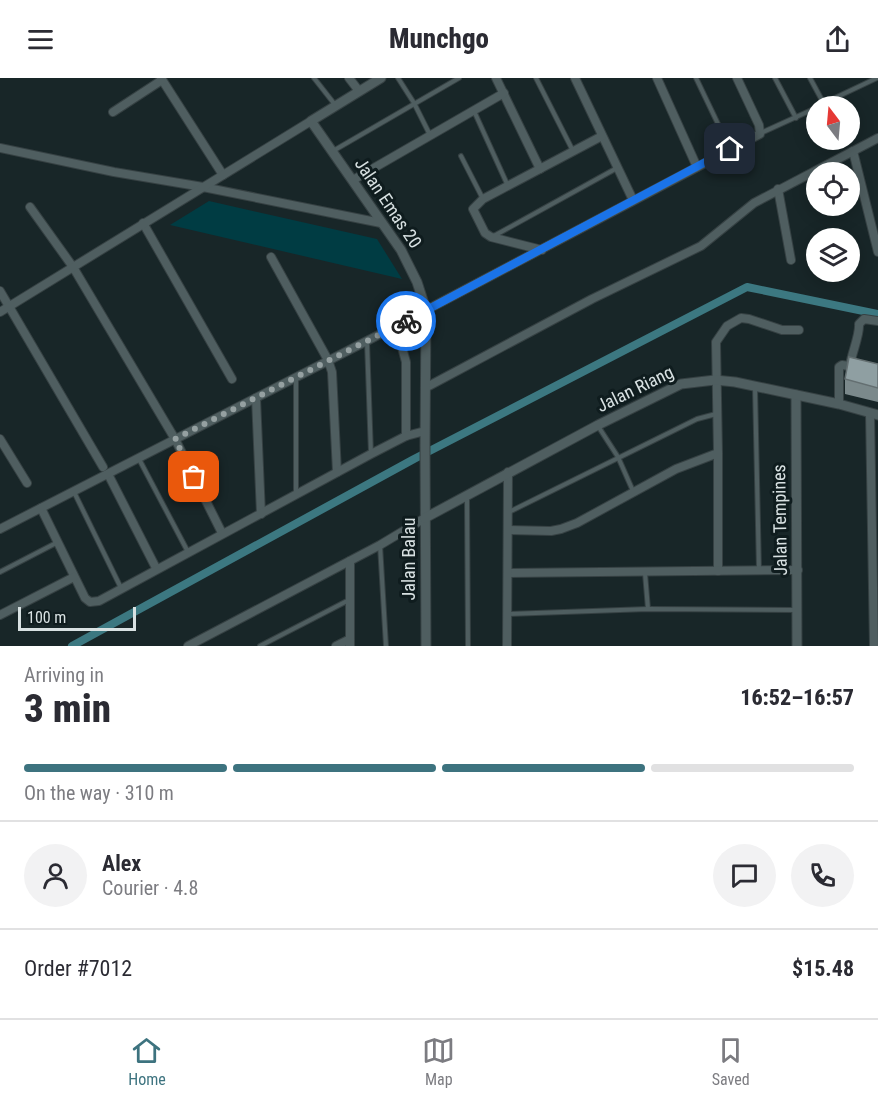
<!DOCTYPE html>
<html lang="en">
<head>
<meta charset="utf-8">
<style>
  body { margin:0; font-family:"Roboto Condensed",sans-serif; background:#f2f2f3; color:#2b2b33; height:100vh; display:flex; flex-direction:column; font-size:22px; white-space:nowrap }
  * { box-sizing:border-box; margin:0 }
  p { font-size:20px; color:#7c7c81 }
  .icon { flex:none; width:33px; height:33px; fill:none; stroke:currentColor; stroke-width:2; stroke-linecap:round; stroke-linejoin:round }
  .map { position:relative; height:568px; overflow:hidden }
  .side { display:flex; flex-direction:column; background:#fff; flex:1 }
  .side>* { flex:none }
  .needle { width:39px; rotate:344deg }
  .tools { position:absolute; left:806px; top:18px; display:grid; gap:12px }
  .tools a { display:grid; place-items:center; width:54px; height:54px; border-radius:50%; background:#fff; box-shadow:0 3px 15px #0003; font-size:30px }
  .scale { position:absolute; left:18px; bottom:15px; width:118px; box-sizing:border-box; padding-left:6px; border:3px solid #d8e1e2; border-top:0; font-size:16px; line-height:21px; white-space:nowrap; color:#d8e1e2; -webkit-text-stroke:4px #0f1c1e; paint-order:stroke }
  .pin { position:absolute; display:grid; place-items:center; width:51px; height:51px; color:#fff; margin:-26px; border-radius:12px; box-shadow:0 3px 9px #0006 }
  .courier { position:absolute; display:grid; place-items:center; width:60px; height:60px; margin:-30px; border:4px solid #1a73e8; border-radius:50%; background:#fff; color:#222; box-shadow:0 2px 8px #0007 }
  .overview em { font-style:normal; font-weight:800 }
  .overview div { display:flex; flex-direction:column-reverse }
  .overview { display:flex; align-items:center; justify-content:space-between; height:102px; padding:0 24px }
  h1 { font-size:39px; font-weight:800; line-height:45px }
  .bar { display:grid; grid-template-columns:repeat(4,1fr); gap:9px 6px; align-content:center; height:72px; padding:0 24px }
  .bar i { height:8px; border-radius:4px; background:#e1e1e2 }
  .bar .current { background:#3d737f }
  .bar p { grid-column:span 4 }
  .line { display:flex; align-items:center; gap:15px; padding:0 24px; border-top:2px solid #e1e1e2 }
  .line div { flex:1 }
  .round { display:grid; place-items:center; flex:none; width:63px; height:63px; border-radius:32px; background:#f2f2f3 }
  header { display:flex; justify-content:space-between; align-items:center; height:78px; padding:0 24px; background:#fff; font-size:27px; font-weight:800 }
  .dock { display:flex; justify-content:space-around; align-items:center; height:84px; border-top:2px solid #e1e1e2; background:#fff; font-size:16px; color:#7c7c81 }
  .dock a { display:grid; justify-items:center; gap:3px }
  .dock .current { color:#3d737f }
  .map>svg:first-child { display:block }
  .green { fill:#003c43 }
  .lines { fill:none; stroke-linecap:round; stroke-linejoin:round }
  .canal { stroke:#3c7881; stroke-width:8 }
  .service-casing { stroke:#364143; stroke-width:6 }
  .minor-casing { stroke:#364143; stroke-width:10 }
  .tertiary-casing { stroke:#364143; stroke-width:11 }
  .service { stroke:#4f5e60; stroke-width:4 }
  .minor { stroke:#4f5e60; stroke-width:8 }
  .tertiary { stroke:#4f5e60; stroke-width:9 }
  .wall { fill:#7b898b }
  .building { fill:#8f9fa2; stroke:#646f71; stroke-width:1.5 }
  .done { stroke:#95a0a1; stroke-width:6; stroke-dasharray:0 10.8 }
  .route { stroke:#1a73e8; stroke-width:8 }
  .labels { text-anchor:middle; stroke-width:6; stroke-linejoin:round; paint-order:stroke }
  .street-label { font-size:18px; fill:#d8e1e2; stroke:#0f1c1e }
</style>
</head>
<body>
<header><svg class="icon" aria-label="menu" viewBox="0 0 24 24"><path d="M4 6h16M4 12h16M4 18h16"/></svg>Munchgo<svg class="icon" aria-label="share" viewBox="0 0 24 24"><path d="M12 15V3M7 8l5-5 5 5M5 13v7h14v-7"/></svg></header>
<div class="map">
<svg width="878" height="568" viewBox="0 0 878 568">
  <rect width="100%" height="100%" fill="#182628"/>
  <polygon class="green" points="209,123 377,161 402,201 170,147"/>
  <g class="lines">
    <polyline class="canal" points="72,568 414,381 747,209 878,236"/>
    <g class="service-casing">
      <g id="service">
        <polyline points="314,0 336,28"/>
        <polyline points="398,0 414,25 430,57"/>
        <polyline points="536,0 573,73"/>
        <polyline points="696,0 730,71"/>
        <polyline points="775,0 796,40"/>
        <polyline points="810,0 824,26"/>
        <polyline points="818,28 877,0"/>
        <polyline points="474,33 508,108"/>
        <polyline points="761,55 816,30"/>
        <polyline points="333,73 459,0"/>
        <polyline points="461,78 483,121"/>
        <polyline points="492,159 617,90"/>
        <polyline points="367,264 371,376"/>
        <polyline points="296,300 296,415"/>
        <polyline points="755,309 759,493"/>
        <polyline points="598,348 618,379 633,413"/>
        <polyline points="139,381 188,474"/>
        <polyline points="74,414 121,510"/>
        <polyline points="467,420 468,568"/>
        <polyline points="509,434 697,341 716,336"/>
        <polyline points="380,467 386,568"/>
        <polyline points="0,494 58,464"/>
        <polyline points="645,495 648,531"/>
        <polyline points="508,536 648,531 797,532"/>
        <polyline points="260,568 349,522"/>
      </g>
    </g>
    <g class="minor-casing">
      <g id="minor">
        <polyline points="161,0 223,97"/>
        <polyline points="349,0 359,13"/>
        <polyline points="496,0 540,91"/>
        <polyline points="575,0 633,122"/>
        <polyline points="657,0 697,89"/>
        <polyline points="113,34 162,2"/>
        <polyline points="0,70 114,94 203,109 381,145"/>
        <polyline points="853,73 878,174"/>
        <polyline points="353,102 504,15"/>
        <polyline points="778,111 791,182"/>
        <polyline points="30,129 73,189 175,361 222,455"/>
        <polyline points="143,145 232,301"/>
        <polyline points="542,172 491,159 485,155 473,131 483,121 602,58"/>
        <polyline points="271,179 328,282 332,294 337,394"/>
        <polyline points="0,213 103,389"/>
        <polyline points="0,234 311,43"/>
        <polyline points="396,248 406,284 406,358"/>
        <path d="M850,287C852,274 860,257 859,246L864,241L878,243"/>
        <polyline points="425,310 592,221 701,168 754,125 878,60"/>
        <polyline points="256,320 261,436"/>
        <polyline points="839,326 839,289 842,287 856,289"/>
        <polyline points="870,335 874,568"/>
        <polyline points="0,361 27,405"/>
        <polyline points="108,396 156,490"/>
        <polyline points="41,430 85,520 90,524 99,523 371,376 406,358 425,353"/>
        <polyline points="0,451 396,248 760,56 759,47 737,0"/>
        <polyline points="508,452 551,453 561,451 577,445 676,391 718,375"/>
        <polyline points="718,493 718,375 716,264 727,248 741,240 749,241 782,252 799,252"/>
        <polyline points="508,495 798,492"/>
        <polyline points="0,537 74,499"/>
        <polyline points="188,568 380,467 425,440"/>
        <polyline points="336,568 350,561"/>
        <polyline points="350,568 350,483"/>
        <polyline points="507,568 508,394"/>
      </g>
    </g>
    <g class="tertiary-casing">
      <g id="tertiary">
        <polyline points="381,0 311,43 401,172 417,204 426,232 425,367 426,568"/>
        <polyline points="796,317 797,568"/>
        <polyline points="425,440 598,347 681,306 715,302 735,304 839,326 878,337"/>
      </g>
    </g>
    <use href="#service" class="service"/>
    <use href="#minor" class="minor"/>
    <use href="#tertiary" class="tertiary"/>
  </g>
  <polygon class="wall" points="878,286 878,324 845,316 845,301"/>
  <polygon class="building" points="849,279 878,286 878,310 845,301"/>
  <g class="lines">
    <polyline class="done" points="194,399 175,361 406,243"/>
    <polyline class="route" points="406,243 730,71"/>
  </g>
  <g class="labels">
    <g class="street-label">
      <text transform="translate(388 125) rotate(56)" y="6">Jalan Emas 20</text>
      <text transform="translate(635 311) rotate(-26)" y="6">Jalan Riang</text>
      <text transform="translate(780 442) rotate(-91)" y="6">Jalan Tempines</text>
      <text transform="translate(409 481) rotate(-90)" y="6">Jalan Balau</text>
    </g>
  </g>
</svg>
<div class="tools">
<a><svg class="needle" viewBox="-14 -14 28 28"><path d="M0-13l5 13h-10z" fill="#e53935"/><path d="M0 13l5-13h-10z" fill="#7c7c81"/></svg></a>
<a><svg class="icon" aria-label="locate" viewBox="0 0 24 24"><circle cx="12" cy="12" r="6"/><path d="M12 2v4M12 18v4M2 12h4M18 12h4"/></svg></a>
<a><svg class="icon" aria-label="layers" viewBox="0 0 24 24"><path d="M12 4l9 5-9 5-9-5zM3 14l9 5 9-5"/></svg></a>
</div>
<div class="scale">100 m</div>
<div class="pin" style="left:194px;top:399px;background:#ea580c"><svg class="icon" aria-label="bag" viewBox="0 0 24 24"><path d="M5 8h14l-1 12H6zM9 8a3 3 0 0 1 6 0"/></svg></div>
<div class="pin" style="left:730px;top:71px;background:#1f2937"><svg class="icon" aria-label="home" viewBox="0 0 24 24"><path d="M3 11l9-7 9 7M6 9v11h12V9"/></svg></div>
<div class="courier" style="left:406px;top:243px"><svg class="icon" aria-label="bike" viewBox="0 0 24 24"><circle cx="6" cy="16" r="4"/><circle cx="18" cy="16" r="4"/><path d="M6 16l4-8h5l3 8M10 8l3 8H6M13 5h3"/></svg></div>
</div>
<section class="side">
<div class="overview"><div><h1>3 min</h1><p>Arriving in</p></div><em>16:52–16:57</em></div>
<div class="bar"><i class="current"></i><i class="current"></i><i class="current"></i><i></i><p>On the way · 310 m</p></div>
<div class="line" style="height:108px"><a class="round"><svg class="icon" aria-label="person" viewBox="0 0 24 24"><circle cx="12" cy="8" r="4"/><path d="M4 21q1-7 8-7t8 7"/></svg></a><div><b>Alex</b><p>Courier · 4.8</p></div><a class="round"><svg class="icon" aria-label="chat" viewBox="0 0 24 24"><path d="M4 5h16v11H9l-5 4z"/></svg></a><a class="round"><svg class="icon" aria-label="phone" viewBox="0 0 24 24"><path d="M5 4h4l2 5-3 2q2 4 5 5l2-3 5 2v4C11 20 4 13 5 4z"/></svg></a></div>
<div class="line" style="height:78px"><div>Order #7012</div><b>$15.48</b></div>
</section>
<nav class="dock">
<a class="current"><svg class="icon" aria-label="home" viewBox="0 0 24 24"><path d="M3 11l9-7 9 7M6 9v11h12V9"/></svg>Home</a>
<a><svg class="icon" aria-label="map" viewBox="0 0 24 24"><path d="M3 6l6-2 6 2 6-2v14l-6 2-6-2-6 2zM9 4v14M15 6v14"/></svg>Map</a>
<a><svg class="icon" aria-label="saved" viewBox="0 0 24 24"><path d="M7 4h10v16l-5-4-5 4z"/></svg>Saved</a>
</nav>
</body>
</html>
